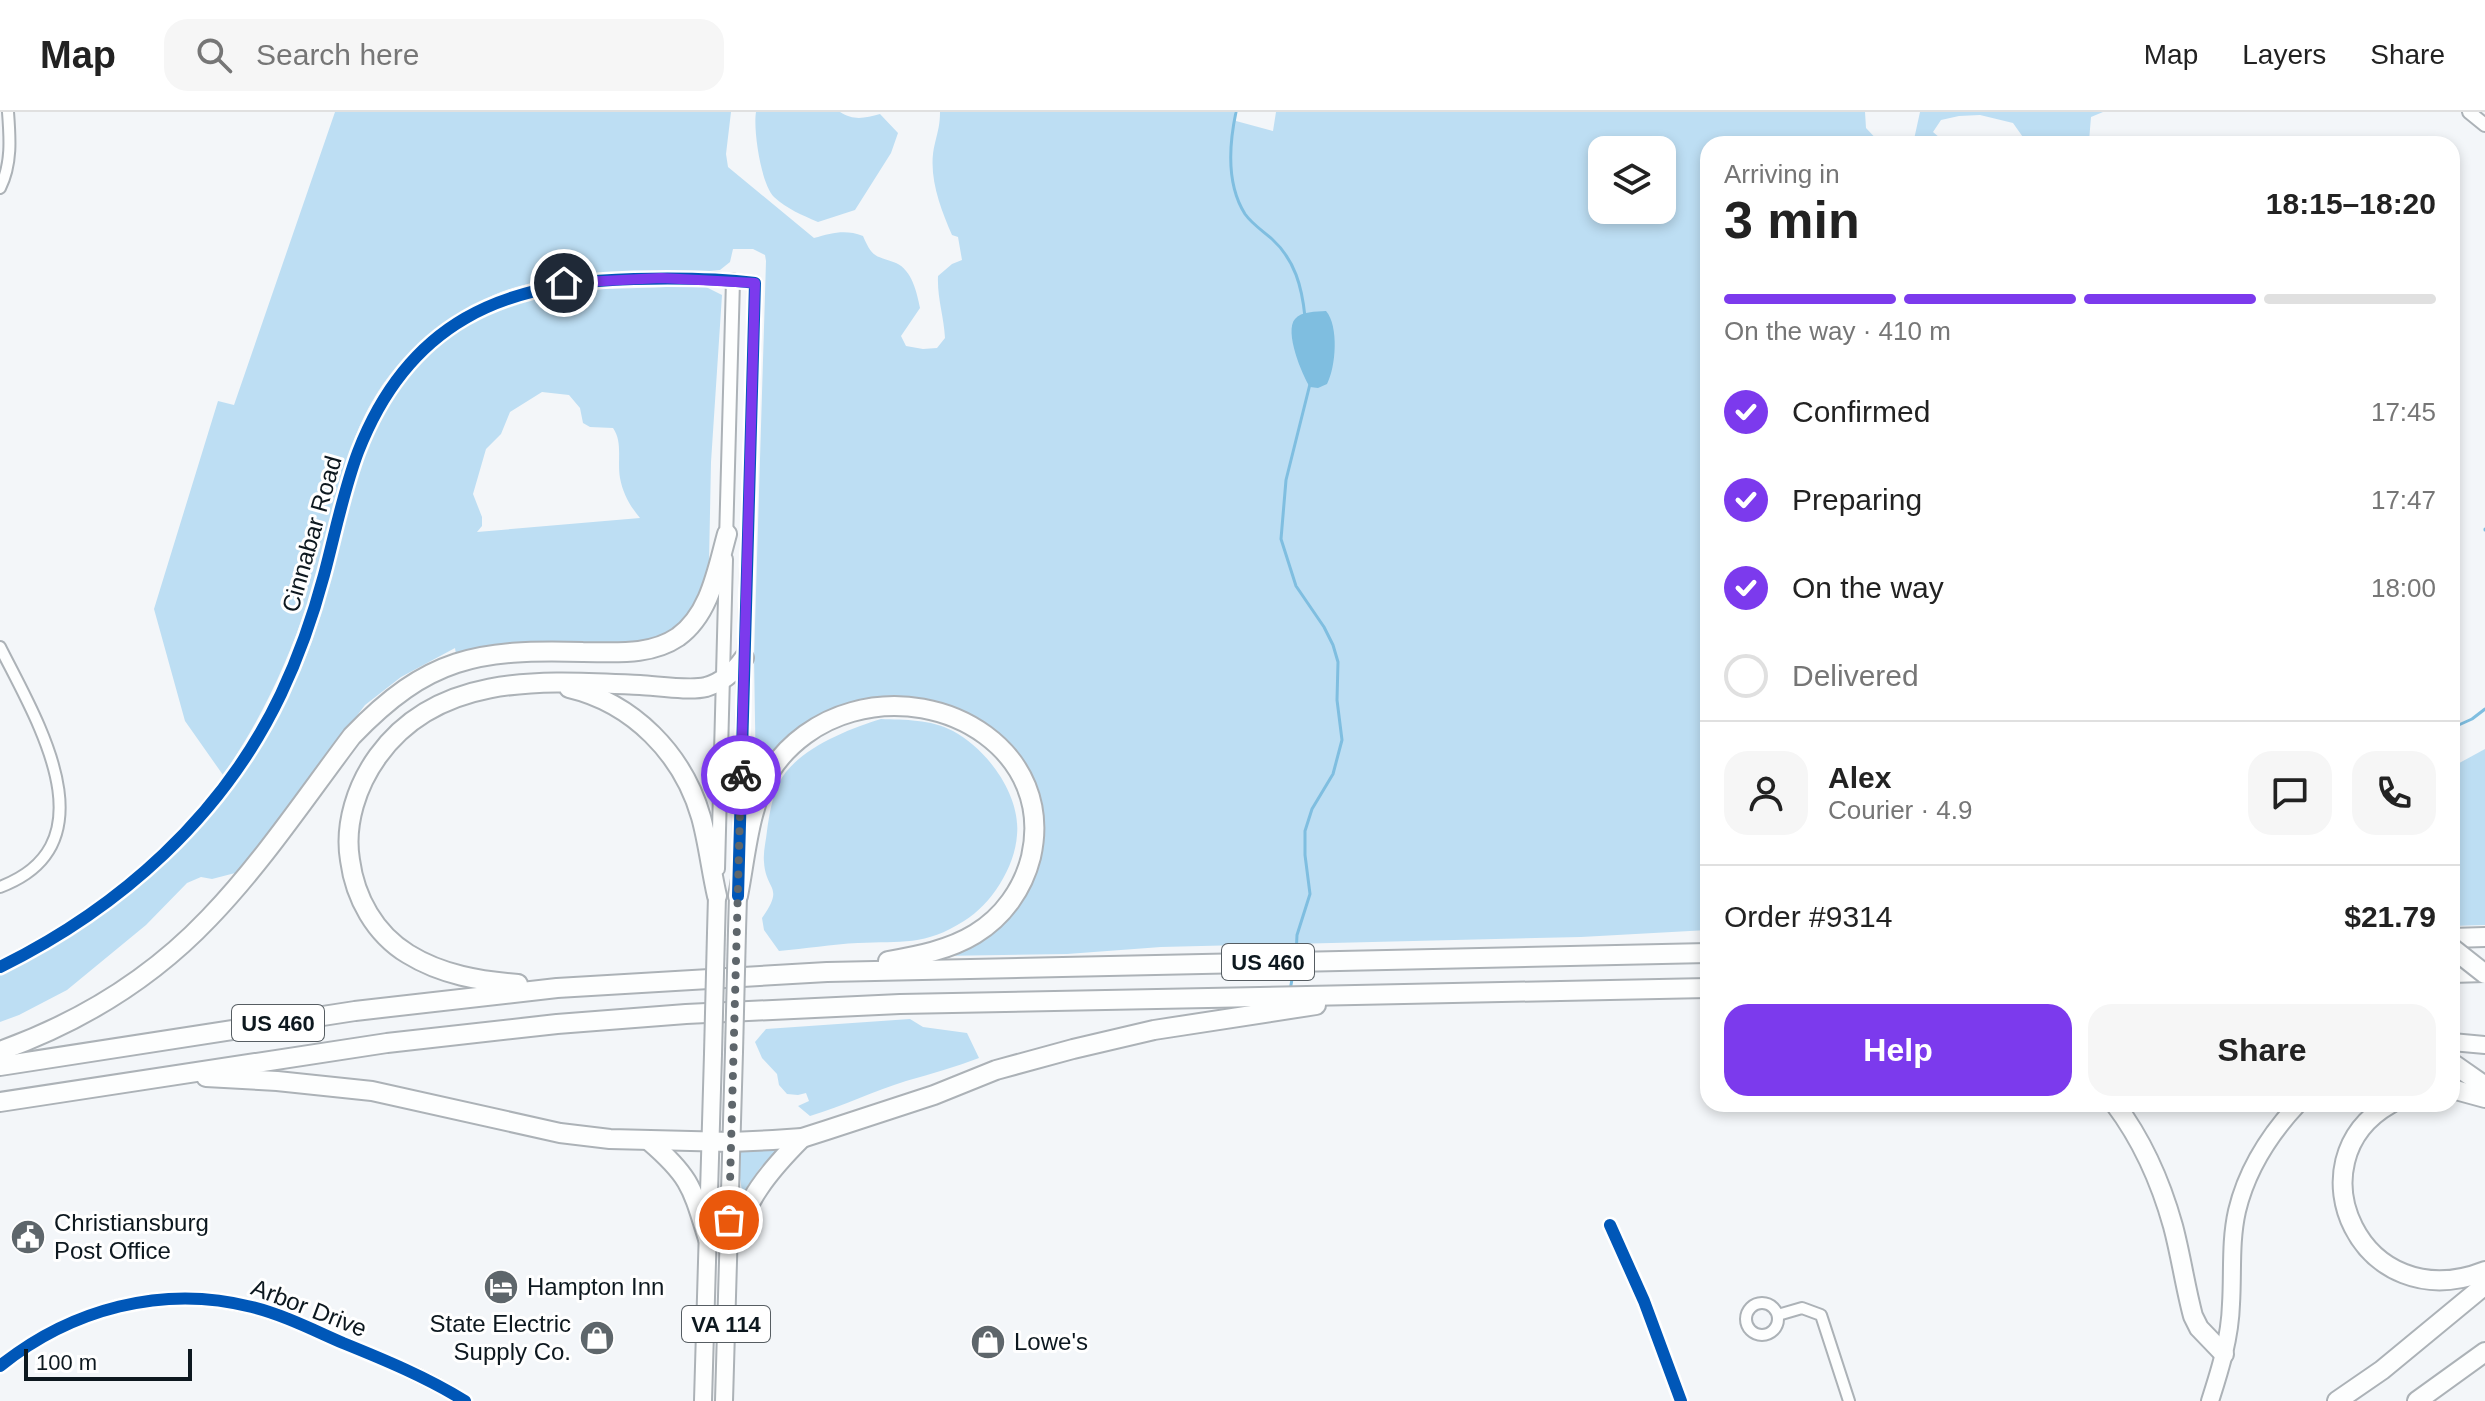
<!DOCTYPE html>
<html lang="en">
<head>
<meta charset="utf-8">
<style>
  body { margin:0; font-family:Arial,sans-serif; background:#f6f6f6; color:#222; height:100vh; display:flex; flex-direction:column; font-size:30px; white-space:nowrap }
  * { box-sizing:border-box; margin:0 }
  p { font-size:26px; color:#767676 }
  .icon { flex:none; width:44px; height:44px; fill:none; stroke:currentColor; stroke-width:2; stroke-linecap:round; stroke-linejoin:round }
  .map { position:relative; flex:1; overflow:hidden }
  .details { position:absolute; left:1700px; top:24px; width:760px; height:976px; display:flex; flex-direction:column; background:#fff; border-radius:24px; box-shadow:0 4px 12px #0003 }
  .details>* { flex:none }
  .buttons { position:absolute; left:1588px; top:24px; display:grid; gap:16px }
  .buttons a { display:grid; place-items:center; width:88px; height:88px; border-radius:16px; background:#fff; box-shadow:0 4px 12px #0003; font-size:40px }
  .scale { position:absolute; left:24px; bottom:20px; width:168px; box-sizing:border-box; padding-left:8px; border:4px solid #0d181f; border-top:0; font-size:22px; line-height:28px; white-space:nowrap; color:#0d181f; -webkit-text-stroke:6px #fff; paint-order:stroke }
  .pin { position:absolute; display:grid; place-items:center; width:68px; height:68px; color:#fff; margin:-34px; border:4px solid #fff; border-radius:50%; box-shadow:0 2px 8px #0007 }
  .courier { position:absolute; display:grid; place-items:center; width:80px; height:80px; margin:-40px; border:6px solid #7c3aed; border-radius:50%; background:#fff; color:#222; box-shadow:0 2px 10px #0007 }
  .headline em { font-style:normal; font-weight:700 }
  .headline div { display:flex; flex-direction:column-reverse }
  .headline { display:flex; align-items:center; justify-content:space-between; height:136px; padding:0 24px }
  h1 { font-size:52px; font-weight:700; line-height:60px }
  .bar { display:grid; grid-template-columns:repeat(4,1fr); gap:12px 8px; align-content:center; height:96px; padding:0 24px }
  .bar i { height:10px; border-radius:6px; background:#e0e0e0 }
  .bar .selected { background:#7c3aed }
  .bar p { grid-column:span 4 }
  .line { display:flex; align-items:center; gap:20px; padding:0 24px; border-top:2px solid #e0e0e0 }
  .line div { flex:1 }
  .round { display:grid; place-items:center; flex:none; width:84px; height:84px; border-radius:24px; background:#f6f6f6 }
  ol { padding:0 24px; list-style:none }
  li { display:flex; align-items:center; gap:24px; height:88px }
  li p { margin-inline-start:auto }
  li .icon { padding:8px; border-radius:50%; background:#7c3aed; color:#fff; stroke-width:4 }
  li:last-child { color:#767676 }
  li i { width:44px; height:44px; border:4px solid #e0e0e0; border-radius:50% }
  .action { display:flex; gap:16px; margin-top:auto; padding:16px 24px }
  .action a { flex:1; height:92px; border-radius:24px; background:#7c3aed; color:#fff; font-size:32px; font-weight:700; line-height:92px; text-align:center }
  .action a+a { background:#f6f6f6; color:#222 }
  header { display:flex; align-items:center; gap:48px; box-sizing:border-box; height:112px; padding:0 40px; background:#fff; border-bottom:2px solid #e0e0e0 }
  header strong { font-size:38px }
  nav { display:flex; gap:44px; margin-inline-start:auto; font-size:28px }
  .search { width:560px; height:72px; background:#f6f6f6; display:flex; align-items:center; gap:20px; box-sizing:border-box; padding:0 28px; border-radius:24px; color:#767676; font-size:30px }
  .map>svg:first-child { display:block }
  .green { fill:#bddef3; fill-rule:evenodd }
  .water { fill:#7fbee0 }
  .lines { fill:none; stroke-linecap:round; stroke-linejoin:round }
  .stream { stroke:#7fbee0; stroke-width:3 }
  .minor-casing { stroke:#acb2b7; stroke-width:14 }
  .tertiary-casing { stroke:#acb2b7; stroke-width:16 }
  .primary-casing { stroke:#acb2b7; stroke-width:20 }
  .motorway-casing { stroke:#acb2b7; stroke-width:22 }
  .minor { stroke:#fdfefe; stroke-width:10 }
  .tertiary { stroke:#fdfefe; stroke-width:12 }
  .primary { stroke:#fdfefe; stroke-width:16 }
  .motorway { stroke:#fdfefe; stroke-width:18 }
  .primary-bridge-casing { stroke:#acb2b7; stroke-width:20; stroke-linecap:butt }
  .motorway-bridge-casing { stroke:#acb2b7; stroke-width:22; stroke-linecap:butt }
  .primary-bridge { stroke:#fdfefe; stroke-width:16 }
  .motorway-bridge { stroke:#fdfefe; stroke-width:18 }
  .cycleway-casing { stroke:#fff; stroke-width:17 }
  .cycleway { stroke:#0057b8; stroke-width:12 }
  .done { stroke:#5e666b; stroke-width:8; stroke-dasharray:0 14.4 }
  .route { stroke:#7c3aed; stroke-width:10 }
  .labels { text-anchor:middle; stroke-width:6; stroke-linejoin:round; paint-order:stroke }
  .shield { fill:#fff; stroke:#565d62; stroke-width:2 }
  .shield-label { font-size:22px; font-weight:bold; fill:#0d181f }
  .street-label { font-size:24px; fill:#0d181f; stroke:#fff }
  .poi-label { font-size:24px; fill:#0d181f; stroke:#fff; text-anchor:start }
</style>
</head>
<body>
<header>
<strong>Map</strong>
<div class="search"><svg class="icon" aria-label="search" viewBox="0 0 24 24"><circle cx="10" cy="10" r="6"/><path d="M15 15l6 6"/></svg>Search here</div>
<nav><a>Map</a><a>Layers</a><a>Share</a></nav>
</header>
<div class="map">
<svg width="2485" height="1289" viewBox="0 0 2485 1289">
  <rect width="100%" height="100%" fill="#f3f6f9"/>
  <g class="green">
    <path d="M335,0H731L726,42L728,55L814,126C832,121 845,117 863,124C873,147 875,143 896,151C912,158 917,181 920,196L901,224L906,234L923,237L937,236L945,226C944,205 937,186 938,164L952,152L962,148L958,125L952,123C940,95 927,62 935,31C938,19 940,12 940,0H1234L1236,9L1273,19L1276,0H1865L1866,16L1881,32H1708V818L1581,825L1161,835L1067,842L940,844L1017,786L1033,684L962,600L939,591L895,584L852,590L816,606L756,670L754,545L766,149L765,143L753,137H733L730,150L720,158C652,166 584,156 516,175C491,182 468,196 446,211C341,282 344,381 308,490C287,552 260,610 223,663L185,609L154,497L218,289L234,293ZM1602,38H1662V98H1602Z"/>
    <path d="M756,0H840C854,9 865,6 880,2L898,21L891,41L855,98L818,110C802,103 787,97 774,85C761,72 753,18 756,0Z"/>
    <polygon points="1920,0 2103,0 2091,5 2089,29 2092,32 2025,32 2025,28 2013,11 1980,3 1959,4 1941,8 1933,20 1947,32 1913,32"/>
    <path d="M690,173L706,175L722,183L711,350L709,451L704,476L692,500L673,519L641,533L504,532L456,542L455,536L401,565L365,593L239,760L212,767L201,765L187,771L146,813L67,878L19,903L0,910V863C139,798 250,684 307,542C356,419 345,280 477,207C550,167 614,181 690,173ZM542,280L569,283L580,296L583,311L590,315L613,316C623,330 617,348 620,366C623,382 630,394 640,406L477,420L482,414V405L473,382L486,337L501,322L510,300Z"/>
    <path d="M881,607C905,608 930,607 953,619C987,637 1021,683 1017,723C1015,755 991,793 964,809C925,834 901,829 858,831C832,832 805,837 779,839L764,818L762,806C785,773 766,780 764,750C763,740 766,729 767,719C769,704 772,685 779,671C795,638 848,617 881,607Z"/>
    <polygon points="2485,637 2485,813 2452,814 2452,655"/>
    <path d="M910,907L923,915L967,921L979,946C955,955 931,962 906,969C874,979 843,994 810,1004L798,994L809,989L806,981L798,983L787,982L779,973L777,962L762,946L755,930L766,917Z"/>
    <polygon points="779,1036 760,1056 744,1079 742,1079 737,1049 741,1038"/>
  </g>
  <path class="water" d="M1326,199C1339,214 1336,255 1327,272L1318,276L1310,275C1302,263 1284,219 1295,207C1301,199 1316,200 1326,199Z"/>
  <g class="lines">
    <g class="stream">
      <path d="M1236,0C1229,33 1226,72 1245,102C1252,112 1263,119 1272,127C1295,148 1302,175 1305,205"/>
      <polyline points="2485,417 2485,418"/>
      <polyline points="2452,616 2472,607 2485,597"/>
      <polyline points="1296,844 1297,823 1310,782 1305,743 1305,719 1312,697 1333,662 1342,628 1337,588 1338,550 1333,533 1324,515 1296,474 1281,427 1286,368 1310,272"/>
      <polyline points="1290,879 1294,855"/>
    </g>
    <g class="minor-casing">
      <g id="minor">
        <path d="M0,76C12,52 10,26 8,0"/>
        <path d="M0,535C36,607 114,732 0,775"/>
        <polyline points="1610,1113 1644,1189 1681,1289"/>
        <circle cx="1762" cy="1207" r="16"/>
        <polyline points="1778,1203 1802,1196 1821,1203 1849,1289"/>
      </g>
    </g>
    <g class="tertiary-casing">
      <g id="tertiary">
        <polyline points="2469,0 2485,13"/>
        <polyline points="726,429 733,168"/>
        <polyline points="718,757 726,447"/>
        <path d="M0,855C120,796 223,704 281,582C299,544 313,504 324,463C335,422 343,380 358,340C408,211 502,170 634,167C674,166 714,166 755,171L739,738"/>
        <path d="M0,1254C71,1197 163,1172 252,1195C284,1203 313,1218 343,1231C385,1248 426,1265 465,1289"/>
      </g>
    </g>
    <g class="primary-casing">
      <g id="primary">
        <polyline points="737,819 738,784"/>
        <polyline points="716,821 717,784"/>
        <polyline points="2452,930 2485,933"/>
        <polyline points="703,1289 713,942"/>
        <polyline points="724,1289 734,940"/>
        <path d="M2210,1289C2220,1258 2230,1226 2231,1192C2233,1161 2230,1130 2237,1099C2247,1057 2269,1023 2298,992"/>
      </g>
    </g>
    <g class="motorway-casing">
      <g id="motorway">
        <path d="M569,576C633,591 683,642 701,705C708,730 711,758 717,784"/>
        <path d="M738,784C746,743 749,696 770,660C788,631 819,609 852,600C945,573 1055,640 1031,745C1023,777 1003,805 975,822C949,838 917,844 888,849"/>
        <polyline points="2452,826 2485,825"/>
        <polyline points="2452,861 2485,860"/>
        <path d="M518,872C480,869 442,863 408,842C375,822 355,786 350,748C344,712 357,673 378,644C439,559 547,569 640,573C658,574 690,579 706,575C723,570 735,559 744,546"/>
        <path d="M0,939C78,911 151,867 209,806C262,751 306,685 352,624C428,545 477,537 583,540C615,540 650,544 678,525C710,502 717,458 727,422"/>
        <polyline points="2452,951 2485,974"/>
        <polyline points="0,954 355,899 557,876 827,860 1708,841"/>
        <polyline points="206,965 277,969 372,979 560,1021 610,1027 731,1030 773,1028 802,1026 827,1018 934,983 996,958 1073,937 1154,918 1316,893"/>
        <polyline points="2452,977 2485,986"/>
        <polyline points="0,990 387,931 557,912 686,902 900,892 1708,876"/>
        <path d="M2115,992C2142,1028 2161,1071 2173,1114C2181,1144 2185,1174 2193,1204L2199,1216L2224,1242"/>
        <path d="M2390,992C2290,1049 2361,1208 2485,1159"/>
        <path d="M649,1029C691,1065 692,1076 708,1127"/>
        <path d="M729,1134C750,1085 764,1064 802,1026"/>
        <polyline points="2337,1289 2382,1258 2485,1173"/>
        <polyline points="2417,1289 2485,1240"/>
      </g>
    </g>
    <use href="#minor" class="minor"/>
    <use href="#tertiary" class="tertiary"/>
    <use href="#primary" class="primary"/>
    <use href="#motorway" class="motorway"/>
    <g class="primary-bridge-casing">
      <g id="primary-bridge">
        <polyline points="734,940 737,819"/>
        <polyline points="713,942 716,821"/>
      </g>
    </g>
    <g class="motorway-bridge-casing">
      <polyline id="motorway-bridge" points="2452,836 2485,862"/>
    </g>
    <use href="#primary-bridge" class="primary-bridge"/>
    <use href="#motorway-bridge" class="motorway-bridge"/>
    <g class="cycleway-casing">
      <g id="cycleway">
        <path d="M0,855C120,796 223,704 281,582C299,544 313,504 324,463C335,422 343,380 358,340C408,211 502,170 634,167C674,166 714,166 755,171L738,784"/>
        <polyline points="1610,1113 1644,1189 1681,1289"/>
        <path d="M0,1254C71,1197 163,1172 252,1195C284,1203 313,1218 343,1231C385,1248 426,1265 465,1289"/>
      </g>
    </g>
    <use href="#cycleway" class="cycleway"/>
  </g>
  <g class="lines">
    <polyline class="done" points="729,1108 741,663"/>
    <polyline class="route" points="564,171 661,166 755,171 741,663"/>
  </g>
  <defs>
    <g id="civic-disc" transform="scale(1.8)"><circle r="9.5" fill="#5e666b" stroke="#fff"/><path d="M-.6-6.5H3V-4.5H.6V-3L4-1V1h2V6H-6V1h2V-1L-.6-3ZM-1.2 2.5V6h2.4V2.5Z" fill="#fff"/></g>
    <g id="hotel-disc" transform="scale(1.8)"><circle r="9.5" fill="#5e666b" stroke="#fff"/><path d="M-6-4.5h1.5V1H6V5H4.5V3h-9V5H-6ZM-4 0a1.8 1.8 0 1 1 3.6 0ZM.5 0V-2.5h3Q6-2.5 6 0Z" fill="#fff"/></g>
    <g id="shop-disc" transform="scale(1.8)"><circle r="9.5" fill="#5e666b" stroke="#fff"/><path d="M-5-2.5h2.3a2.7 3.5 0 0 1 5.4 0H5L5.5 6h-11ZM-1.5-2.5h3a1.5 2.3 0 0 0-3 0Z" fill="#fff"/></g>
  </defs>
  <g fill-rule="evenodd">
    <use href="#civic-disc" x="28" y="1125"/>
    <use href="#hotel-disc" x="501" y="1175"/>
    <use href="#shop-disc" x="597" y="1226"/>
    <use href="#shop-disc" x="988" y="1230"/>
  </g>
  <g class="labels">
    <g class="shield">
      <rect x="1222" y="832" width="92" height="36" rx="6"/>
      <rect x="232" y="893" width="92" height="36" rx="6"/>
      <rect x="682" y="1194" width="88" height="36" rx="6"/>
    </g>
    <g class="shield-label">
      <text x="1268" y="858">US 460</text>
      <text x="278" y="919">US 460</text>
      <text x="726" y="1220">VA 114</text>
    </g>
    <g class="street-label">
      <text transform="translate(312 422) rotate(-74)" y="8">Cinnabar Road</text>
      <text transform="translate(309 1196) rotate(21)" y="8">Arbor Drive</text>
    </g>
    <g class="poi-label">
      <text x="54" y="1119">Christiansburg<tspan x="54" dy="28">Post Office</tspan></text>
      <text x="527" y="1183">Hampton Inn</text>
      <text x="571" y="1220" text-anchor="end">State Electric<tspan x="571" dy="28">Supply Co.</tspan></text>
      <text x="1014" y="1238">Lowe's</text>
    </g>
  </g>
</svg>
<div class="buttons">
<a><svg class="icon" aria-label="layers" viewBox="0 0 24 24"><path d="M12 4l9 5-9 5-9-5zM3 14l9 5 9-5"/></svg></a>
</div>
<div class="scale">100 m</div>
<div class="pin" style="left:729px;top:1108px;background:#ea580c"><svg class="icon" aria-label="bag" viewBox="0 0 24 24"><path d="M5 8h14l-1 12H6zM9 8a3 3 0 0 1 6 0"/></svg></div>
<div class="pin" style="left:564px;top:171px;background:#1f2937"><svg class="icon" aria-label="home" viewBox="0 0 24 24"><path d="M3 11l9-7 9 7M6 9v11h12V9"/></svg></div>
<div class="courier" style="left:741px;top:663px"><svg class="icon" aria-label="bike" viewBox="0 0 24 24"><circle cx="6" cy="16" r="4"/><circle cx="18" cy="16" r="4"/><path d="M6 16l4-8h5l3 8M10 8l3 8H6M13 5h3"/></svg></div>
<section class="details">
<div class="headline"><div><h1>3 min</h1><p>Arriving in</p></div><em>18:15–18:20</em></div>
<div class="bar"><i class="selected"></i><i class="selected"></i><i class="selected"></i><i></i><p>On the way · 410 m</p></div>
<ol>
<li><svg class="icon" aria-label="check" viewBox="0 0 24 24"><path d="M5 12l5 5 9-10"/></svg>Confirmed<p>17:45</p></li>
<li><svg class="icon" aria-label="check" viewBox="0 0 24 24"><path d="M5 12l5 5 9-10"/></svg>Preparing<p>17:47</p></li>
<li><svg class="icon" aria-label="check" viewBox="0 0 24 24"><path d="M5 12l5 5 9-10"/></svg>On the way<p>18:00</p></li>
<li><i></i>Delivered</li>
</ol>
<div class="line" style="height:144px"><a class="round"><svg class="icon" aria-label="person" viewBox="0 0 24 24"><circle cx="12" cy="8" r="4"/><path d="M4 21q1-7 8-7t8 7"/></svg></a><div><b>Alex</b><p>Courier · 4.9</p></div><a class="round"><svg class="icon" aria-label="chat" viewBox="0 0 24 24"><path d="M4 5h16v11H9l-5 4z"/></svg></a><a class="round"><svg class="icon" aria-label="phone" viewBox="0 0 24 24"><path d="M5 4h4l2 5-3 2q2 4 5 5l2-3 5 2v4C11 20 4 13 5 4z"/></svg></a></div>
<div class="line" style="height:104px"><div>Order #9314</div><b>$21.79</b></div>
<div class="action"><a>Help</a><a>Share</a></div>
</section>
</div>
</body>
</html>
